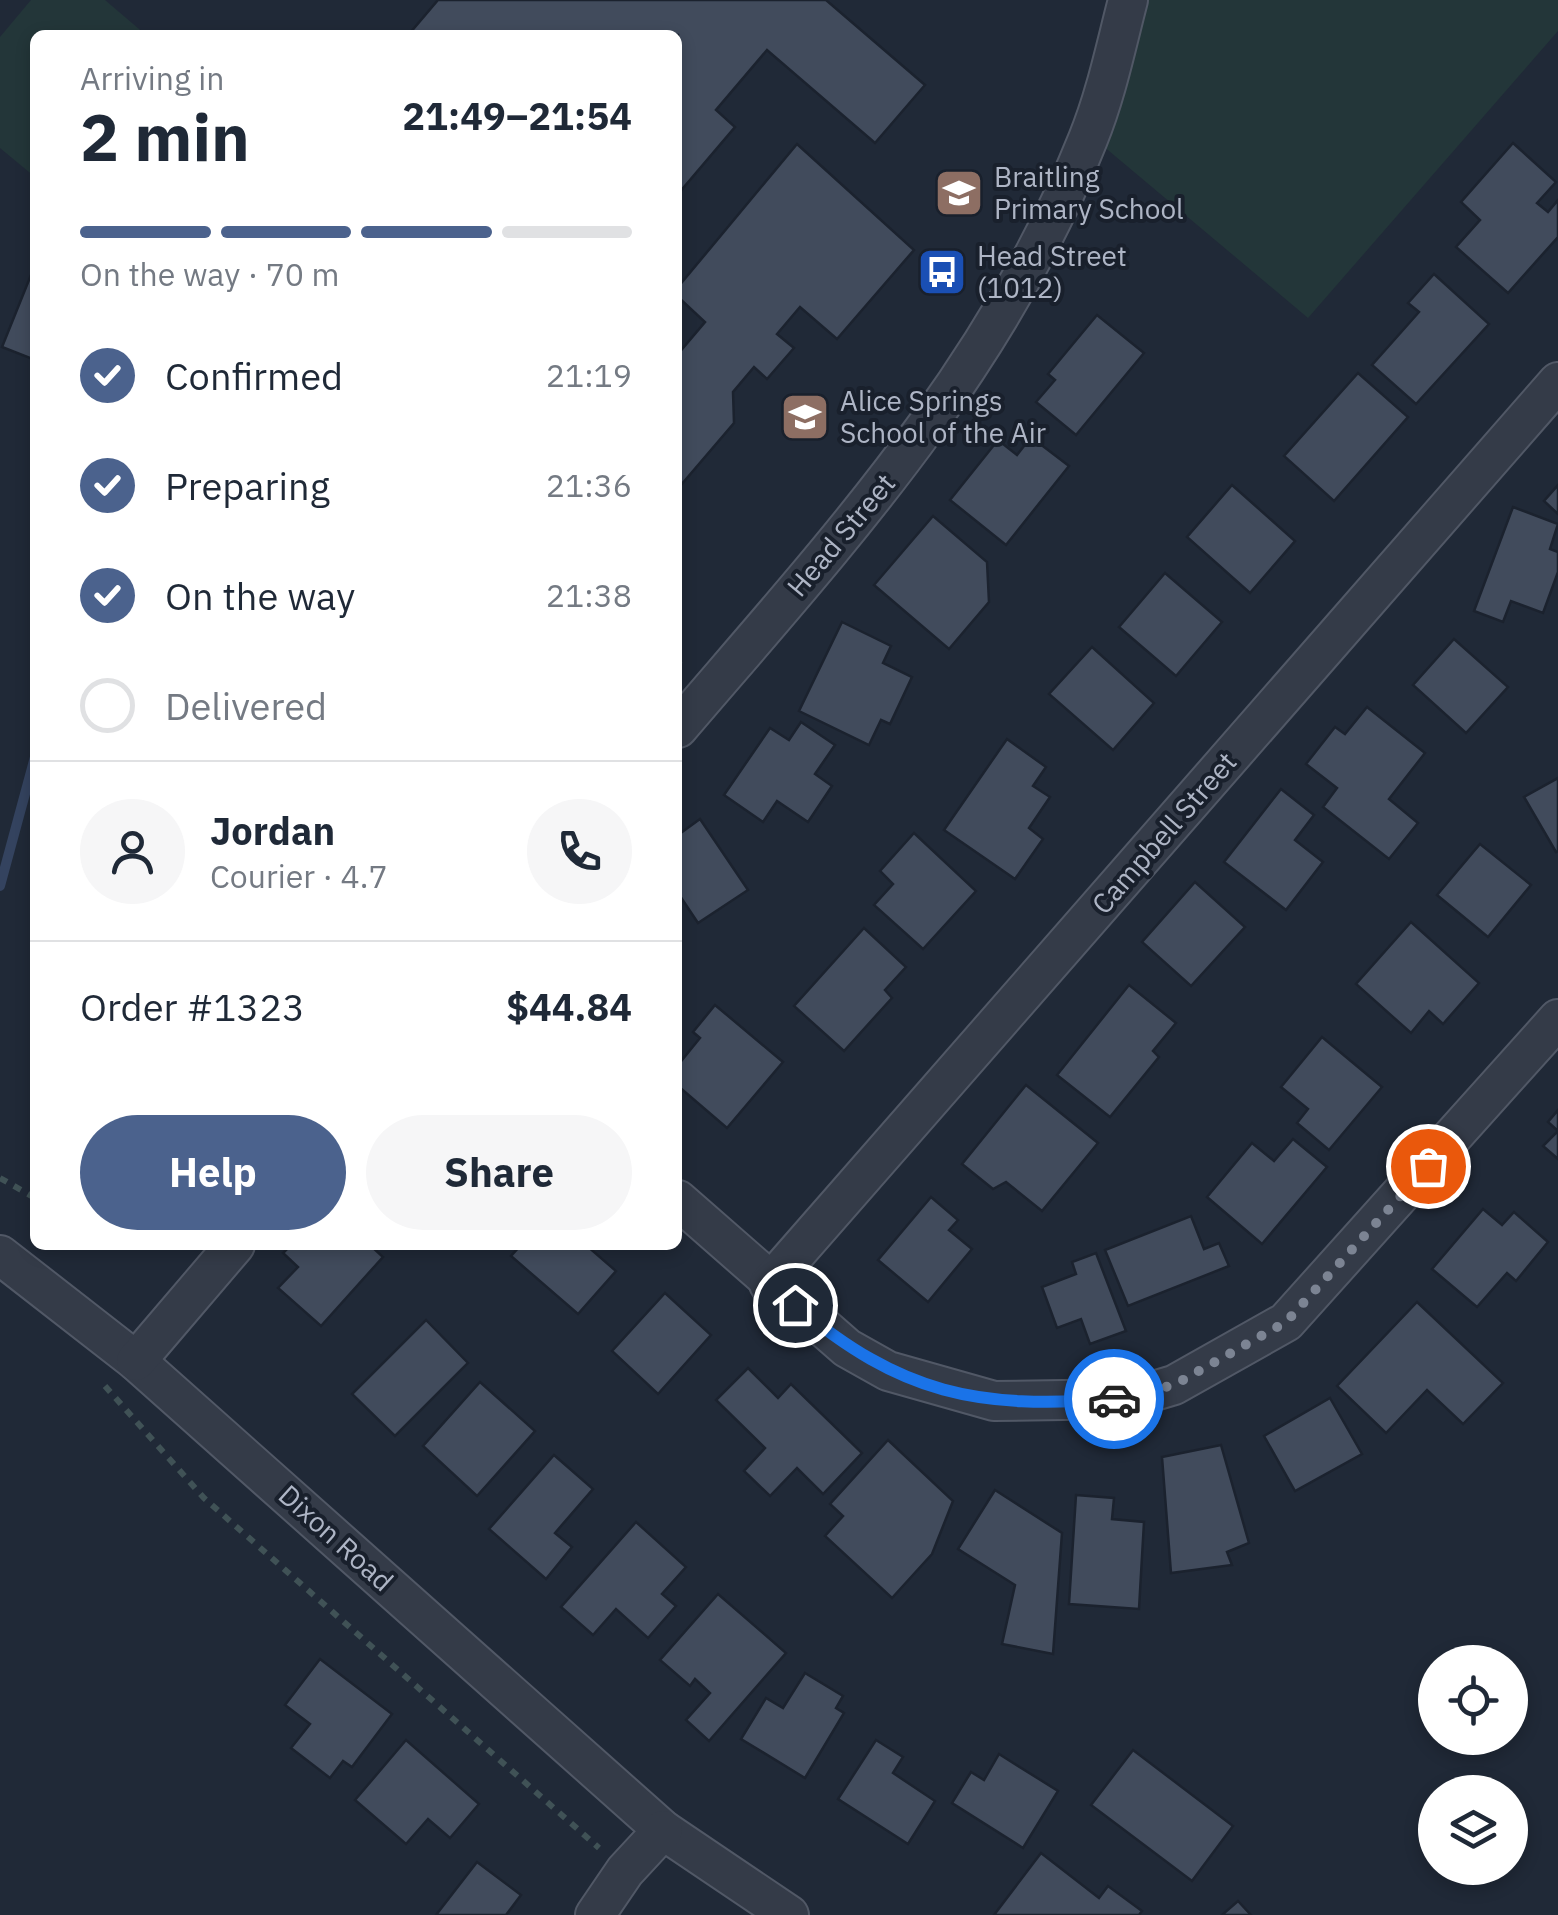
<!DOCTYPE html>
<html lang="en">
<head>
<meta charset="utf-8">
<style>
  body { margin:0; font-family:"IBM Plex Sans",sans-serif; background:#f6f6f7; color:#1f2937; height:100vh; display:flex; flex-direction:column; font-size:38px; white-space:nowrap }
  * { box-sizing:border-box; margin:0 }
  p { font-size:32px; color:#747a83 }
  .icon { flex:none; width:55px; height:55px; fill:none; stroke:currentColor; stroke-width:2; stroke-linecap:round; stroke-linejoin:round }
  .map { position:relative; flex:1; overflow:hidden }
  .details { position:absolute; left:30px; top:30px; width:652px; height:1220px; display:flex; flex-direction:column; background:#fff; border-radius:15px; box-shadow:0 5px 15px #0003 }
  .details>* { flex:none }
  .fabs { position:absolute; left:1418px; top:1645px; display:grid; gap:20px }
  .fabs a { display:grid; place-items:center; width:110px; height:110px; border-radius:50%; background:#fff; box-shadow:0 5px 15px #0003; font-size:50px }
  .pin { position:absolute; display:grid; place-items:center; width:85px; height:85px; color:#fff; margin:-42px; border:5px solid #fff; border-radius:50%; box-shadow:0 2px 10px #0007 }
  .courier { position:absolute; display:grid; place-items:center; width:100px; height:100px; margin:-50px; border:8px solid #1a73e8; border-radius:50%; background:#fff; color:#222; box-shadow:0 2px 12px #0007 }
  .summary em { font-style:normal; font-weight:700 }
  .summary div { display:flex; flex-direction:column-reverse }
  .summary { display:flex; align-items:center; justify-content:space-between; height:170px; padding:0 50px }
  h1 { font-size:65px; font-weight:700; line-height:75px }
  .bar { display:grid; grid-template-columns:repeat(4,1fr); gap:15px 10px; align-content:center; height:120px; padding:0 50px }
  .bar i { height:12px; border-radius:8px; background:#e0e1e3 }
  .bar .selected { background:#4b628d }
  .bar p { grid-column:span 4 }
  .line { display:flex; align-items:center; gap:25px; padding:0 50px; border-top:2px solid #e0e1e3 }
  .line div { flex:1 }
  .round { display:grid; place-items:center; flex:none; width:105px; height:105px; border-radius:52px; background:#f6f6f7 }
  ol { padding:0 50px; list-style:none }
  li { display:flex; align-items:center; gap:30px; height:110px }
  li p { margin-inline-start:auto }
  li .icon { padding:10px; border-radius:50%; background:#4b628d; color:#fff; stroke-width:4 }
  li:last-child { color:#747a83 }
  li i { width:55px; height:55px; border:5px solid #e0e1e3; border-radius:50% }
  .primary-button { display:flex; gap:20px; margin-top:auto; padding:20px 50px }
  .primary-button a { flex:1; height:115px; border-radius:60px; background:#4b628d; color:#fff; font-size:40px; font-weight:700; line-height:115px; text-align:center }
  .primary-button a+a { background:#f6f6f7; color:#1f2937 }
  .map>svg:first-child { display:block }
  .green { fill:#233639 }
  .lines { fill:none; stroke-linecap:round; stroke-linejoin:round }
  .stream { stroke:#34435f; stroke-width:10 }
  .building { fill:#414b5c; stroke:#1b222e; stroke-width:2.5 }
  .minor-casing { stroke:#515866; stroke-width:42 }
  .path { stroke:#405256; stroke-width:6; stroke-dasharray:8 8; stroke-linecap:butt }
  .minor { stroke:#343b48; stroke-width:38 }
  .done { stroke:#7c8493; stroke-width:10; stroke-dasharray:0 18 }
  .route { stroke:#1a73e8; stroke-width:12 }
  .labels { text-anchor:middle; stroke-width:8; stroke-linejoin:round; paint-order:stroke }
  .poi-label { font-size:28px; fill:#aeb5c5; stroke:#19202c; text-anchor:start }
  .street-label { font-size:28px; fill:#aeb5c5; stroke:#19202c }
</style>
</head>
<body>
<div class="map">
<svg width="1558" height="1915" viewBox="0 0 1558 1915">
  <rect width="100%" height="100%" fill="#202937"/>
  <g class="green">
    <polygon points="31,0 105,0 146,35 35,35 35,177 0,148 0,37"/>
    <polygon points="1128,0 1558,0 1558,31 1308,318 1090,135"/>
  </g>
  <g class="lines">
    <polyline class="stream" points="0,886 35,757"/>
  </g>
  <g class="building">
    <polygon points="438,0 826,0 925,85 875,143 767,50 716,110 735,127 678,194 678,35 413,35 410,33"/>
    <polygon points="1513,143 1556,182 1537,203 1548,212 1558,200 1558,237 1508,293 1456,247 1480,220 1461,202"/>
    <polygon points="797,144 914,250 837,339 800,307 777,334 794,348 767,379 754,367 733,392 734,423 681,485 678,354 705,322 678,297 678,287"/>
    <polygon points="35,265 35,360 2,347"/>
    <polygon points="1434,274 1489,324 1416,404 1372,365 1419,312 1408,303"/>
    <polygon points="1097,315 1144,353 1076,435 1036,402 1055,380 1048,374"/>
    <polygon points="1358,373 1408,417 1334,501 1284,456"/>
    <polygon points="1031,437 1069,466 1006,545 950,500 998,440 1017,455"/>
    <polygon points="1232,485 1295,541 1250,593 1187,537"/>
    <polygon points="1558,485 1558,514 1544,501"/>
    <polygon points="1513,507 1558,524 1550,549 1558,552 1558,572 1543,613 1511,601 1503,622 1474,611"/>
    <polygon points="933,516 987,562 989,602 949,649 874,585"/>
    <polygon points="1165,573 1222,622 1176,676 1119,627"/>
    <polygon points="842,622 891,646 883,663 912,677 890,724 881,720 869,745 799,711"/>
    <polygon points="1454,639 1508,687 1466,733 1413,685"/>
    <polygon points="1092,647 1154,703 1113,750 1049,694"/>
    <polygon points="1367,707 1425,753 1389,799 1418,823 1389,859 1323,807 1337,788 1306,764 1335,727 1345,734"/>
    <polygon points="801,722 835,745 815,774 832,786 808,822 777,801 763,822 724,795 770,728 789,740"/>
    <polygon points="1007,739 1046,767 1033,786 1050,797 1029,828 1043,839 1015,879 944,830"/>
    <polygon points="1558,778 1558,851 1556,852 1524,797"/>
    <polygon points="1281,789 1314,815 1295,840 1323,862 1286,910 1224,862"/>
    <polygon points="700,819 748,890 698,923 678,893 678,835"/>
    <polygon points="914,833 976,891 923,949 874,905 893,884 880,871"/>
    <polygon points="1480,844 1531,885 1488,937 1437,895"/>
    <polygon points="1195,882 1245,927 1191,986 1142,942"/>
    <polygon points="1411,922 1479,983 1443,1024 1429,1011 1411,1033 1356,984"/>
    <polygon points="864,928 906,967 885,990 892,998 844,1051 794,1006"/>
    <polygon points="1129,985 1176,1023 1153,1051 1159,1057 1110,1117 1057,1075"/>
    <polygon points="715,1005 783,1062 727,1128 678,1086 678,1065 700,1038 693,1032"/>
    <polygon points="1322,1037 1382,1087 1329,1150 1297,1123 1308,1109 1281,1087"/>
    <polygon points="1026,1085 1098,1143 1042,1211 1006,1182 993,1189 962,1164"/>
    <polygon points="1558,1110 1558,1159 1543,1146 1558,1131 1548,1122"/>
    <polygon points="1293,1139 1327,1167 1262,1244 1207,1197 1252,1143 1274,1161"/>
    <polygon points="931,1197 958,1220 949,1230 972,1249 928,1302 878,1260"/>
    <polygon points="1483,1209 1502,1225 1514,1212 1548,1242 1516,1281 1507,1273 1477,1307 1432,1269"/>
    <polygon points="1191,1216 1204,1249 1219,1243 1229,1266 1128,1306 1105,1250"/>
    <polygon points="291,1245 370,1245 383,1257 321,1326 278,1288 298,1267 283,1253"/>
    <polygon points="521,1245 586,1245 616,1271 578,1314 511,1256"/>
    <polygon points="1096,1253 1126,1331 1090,1344 1081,1319 1057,1328 1042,1287 1076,1274 1072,1262"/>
    <polygon points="665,1293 711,1335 658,1394 612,1351"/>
    <polygon points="1417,1302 1503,1383 1463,1424 1427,1390 1386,1433 1337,1386"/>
    <polygon points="426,1320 468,1363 395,1436 352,1394"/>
    <polygon points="748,1368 778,1398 791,1384 862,1453 823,1494 797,1468 770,1496 744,1471 765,1448 716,1400"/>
    <polygon points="480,1382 535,1431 477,1496 423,1446"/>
    <polygon points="1330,1398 1362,1454 1295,1491 1264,1436"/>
    <polygon points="888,1440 953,1501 932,1554 892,1598 825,1536 843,1516 830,1504"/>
    <polygon points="1221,1445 1249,1543 1227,1552 1232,1565 1171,1573 1162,1457"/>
    <polygon points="554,1455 593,1489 555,1533 572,1547 546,1579 489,1529"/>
    <polygon points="995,1490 1062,1533 1053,1654 1002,1644 1015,1585 958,1549"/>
    <polygon points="1076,1495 1114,1498 1112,1519 1144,1522 1139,1609 1069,1604"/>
    <polygon points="636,1522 686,1567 662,1594 676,1606 648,1638 616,1609 593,1635 561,1607"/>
    <polygon points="718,1594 786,1653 709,1741 686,1720 710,1693 695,1679 690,1686 660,1660"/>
    <polygon points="320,1659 392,1714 352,1767 343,1761 330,1778 291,1748 310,1724 285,1705"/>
    <polygon points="805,1673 843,1696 836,1708 844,1713 805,1778 741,1739 766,1698 783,1708"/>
    <polygon points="406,1740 479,1804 450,1838 428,1819 406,1844 355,1800"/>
    <polygon points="876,1740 903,1757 893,1773 935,1801 908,1844 838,1799"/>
    <polygon points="1133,1750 1233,1826 1192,1881 1091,1805"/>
    <polygon points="999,1754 1058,1791 1023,1848 952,1803 971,1772 984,1780"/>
    <polygon points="1041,1853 1099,1898 1108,1886 1142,1911 1139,1915 994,1915"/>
    <polygon points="477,1862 521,1895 506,1915 436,1915"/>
    <polygon points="1238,1901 1251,1915 1222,1915"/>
  </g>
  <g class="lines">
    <g class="minor-casing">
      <g id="minor">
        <path d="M678,728C838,541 995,372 1088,139C1106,95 1116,46 1128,0"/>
        <polyline points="678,1200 847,1348 888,1371 994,1401 1127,1399 1174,1385 1286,1322 1558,1019"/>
        <polyline points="0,1255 136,1361 663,1830 789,1915"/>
        <polyline points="769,1284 1558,382"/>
        <polyline points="136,1361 235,1245"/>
        <polyline points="595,1915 625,1871 663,1830"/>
      </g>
    </g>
    <g class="path">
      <polyline points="678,664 680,661"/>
      <polyline points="0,1178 35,1198"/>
      <polyline points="105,1386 204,1498 599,1848"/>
    </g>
    <use href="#minor" class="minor"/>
  </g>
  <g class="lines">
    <polyline class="done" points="1114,1399 1174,1385 1286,1322 1428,1166"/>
    <path class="route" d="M795,1305C902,1395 977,1409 1114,1399"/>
  </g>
  <defs>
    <g id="school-square" transform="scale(2.5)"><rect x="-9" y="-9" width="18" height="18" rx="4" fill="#8d6e63" stroke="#19202c"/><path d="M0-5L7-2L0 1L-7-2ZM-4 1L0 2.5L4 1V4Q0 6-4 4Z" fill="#fff"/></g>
    <g id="bus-square" transform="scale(2.5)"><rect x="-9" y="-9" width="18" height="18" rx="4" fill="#1a4fb4" stroke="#19202c"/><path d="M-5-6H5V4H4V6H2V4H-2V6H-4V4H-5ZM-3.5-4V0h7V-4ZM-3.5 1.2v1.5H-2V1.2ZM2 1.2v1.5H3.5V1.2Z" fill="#fff"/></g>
  </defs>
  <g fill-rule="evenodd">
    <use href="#school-square" x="959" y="193"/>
    <use href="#bus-square" x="942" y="272"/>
    <use href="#school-square" x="805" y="417"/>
  </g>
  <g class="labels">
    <g class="poi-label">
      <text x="994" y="187">Braitling<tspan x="994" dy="32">Primary School</tspan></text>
      <text x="977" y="266">Head Street<tspan x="977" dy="32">(1012)</tspan></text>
      <text x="840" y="411">Alice Springs<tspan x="840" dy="32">School of the Air</tspan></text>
    </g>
    <g class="street-label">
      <text transform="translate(841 535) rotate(-50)" y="10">Head Street</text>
      <text transform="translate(1164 833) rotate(-49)" y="10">Campbell Street</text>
      <text transform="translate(336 1538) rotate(42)" y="10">Dixon Road</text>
    </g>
  </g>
</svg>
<div class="fabs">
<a><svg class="icon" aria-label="locate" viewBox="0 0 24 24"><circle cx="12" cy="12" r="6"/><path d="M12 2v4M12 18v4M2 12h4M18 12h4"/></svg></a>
<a><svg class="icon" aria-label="layers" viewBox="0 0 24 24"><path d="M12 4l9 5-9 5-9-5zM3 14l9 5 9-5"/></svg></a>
</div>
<div class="pin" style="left:1428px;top:1166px;background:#ea580c"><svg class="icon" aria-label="bag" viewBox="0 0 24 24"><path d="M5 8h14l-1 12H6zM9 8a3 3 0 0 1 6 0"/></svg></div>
<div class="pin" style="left:795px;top:1305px;background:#1f2937"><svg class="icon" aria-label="home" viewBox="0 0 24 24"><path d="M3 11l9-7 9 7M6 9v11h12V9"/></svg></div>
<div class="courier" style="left:1114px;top:1399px"><svg class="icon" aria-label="car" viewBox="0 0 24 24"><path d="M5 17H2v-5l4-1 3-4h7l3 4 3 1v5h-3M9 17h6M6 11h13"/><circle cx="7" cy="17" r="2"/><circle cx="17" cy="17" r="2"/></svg></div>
<section class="details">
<div class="summary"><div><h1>2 min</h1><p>Arriving in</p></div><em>21:49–21:54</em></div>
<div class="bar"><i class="selected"></i><i class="selected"></i><i class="selected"></i><i></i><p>On the way · 70 m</p></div>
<ol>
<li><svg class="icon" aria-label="check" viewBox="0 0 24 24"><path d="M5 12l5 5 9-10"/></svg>Confirmed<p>21:19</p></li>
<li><svg class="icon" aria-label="check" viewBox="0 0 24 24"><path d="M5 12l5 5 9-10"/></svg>Preparing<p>21:36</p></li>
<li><svg class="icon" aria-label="check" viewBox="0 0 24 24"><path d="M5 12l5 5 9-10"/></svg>On the way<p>21:38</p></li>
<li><i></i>Delivered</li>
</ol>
<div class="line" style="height:180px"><a class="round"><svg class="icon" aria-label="person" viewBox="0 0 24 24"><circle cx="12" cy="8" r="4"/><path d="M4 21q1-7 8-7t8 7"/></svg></a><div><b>Jordan</b><p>Courier · 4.7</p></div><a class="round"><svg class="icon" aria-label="phone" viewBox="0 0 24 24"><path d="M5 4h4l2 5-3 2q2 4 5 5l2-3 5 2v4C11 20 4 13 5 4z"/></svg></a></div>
<div class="line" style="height:130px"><div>Order #1323</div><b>$44.84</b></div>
<div class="primary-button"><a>Help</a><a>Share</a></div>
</section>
</div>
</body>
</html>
